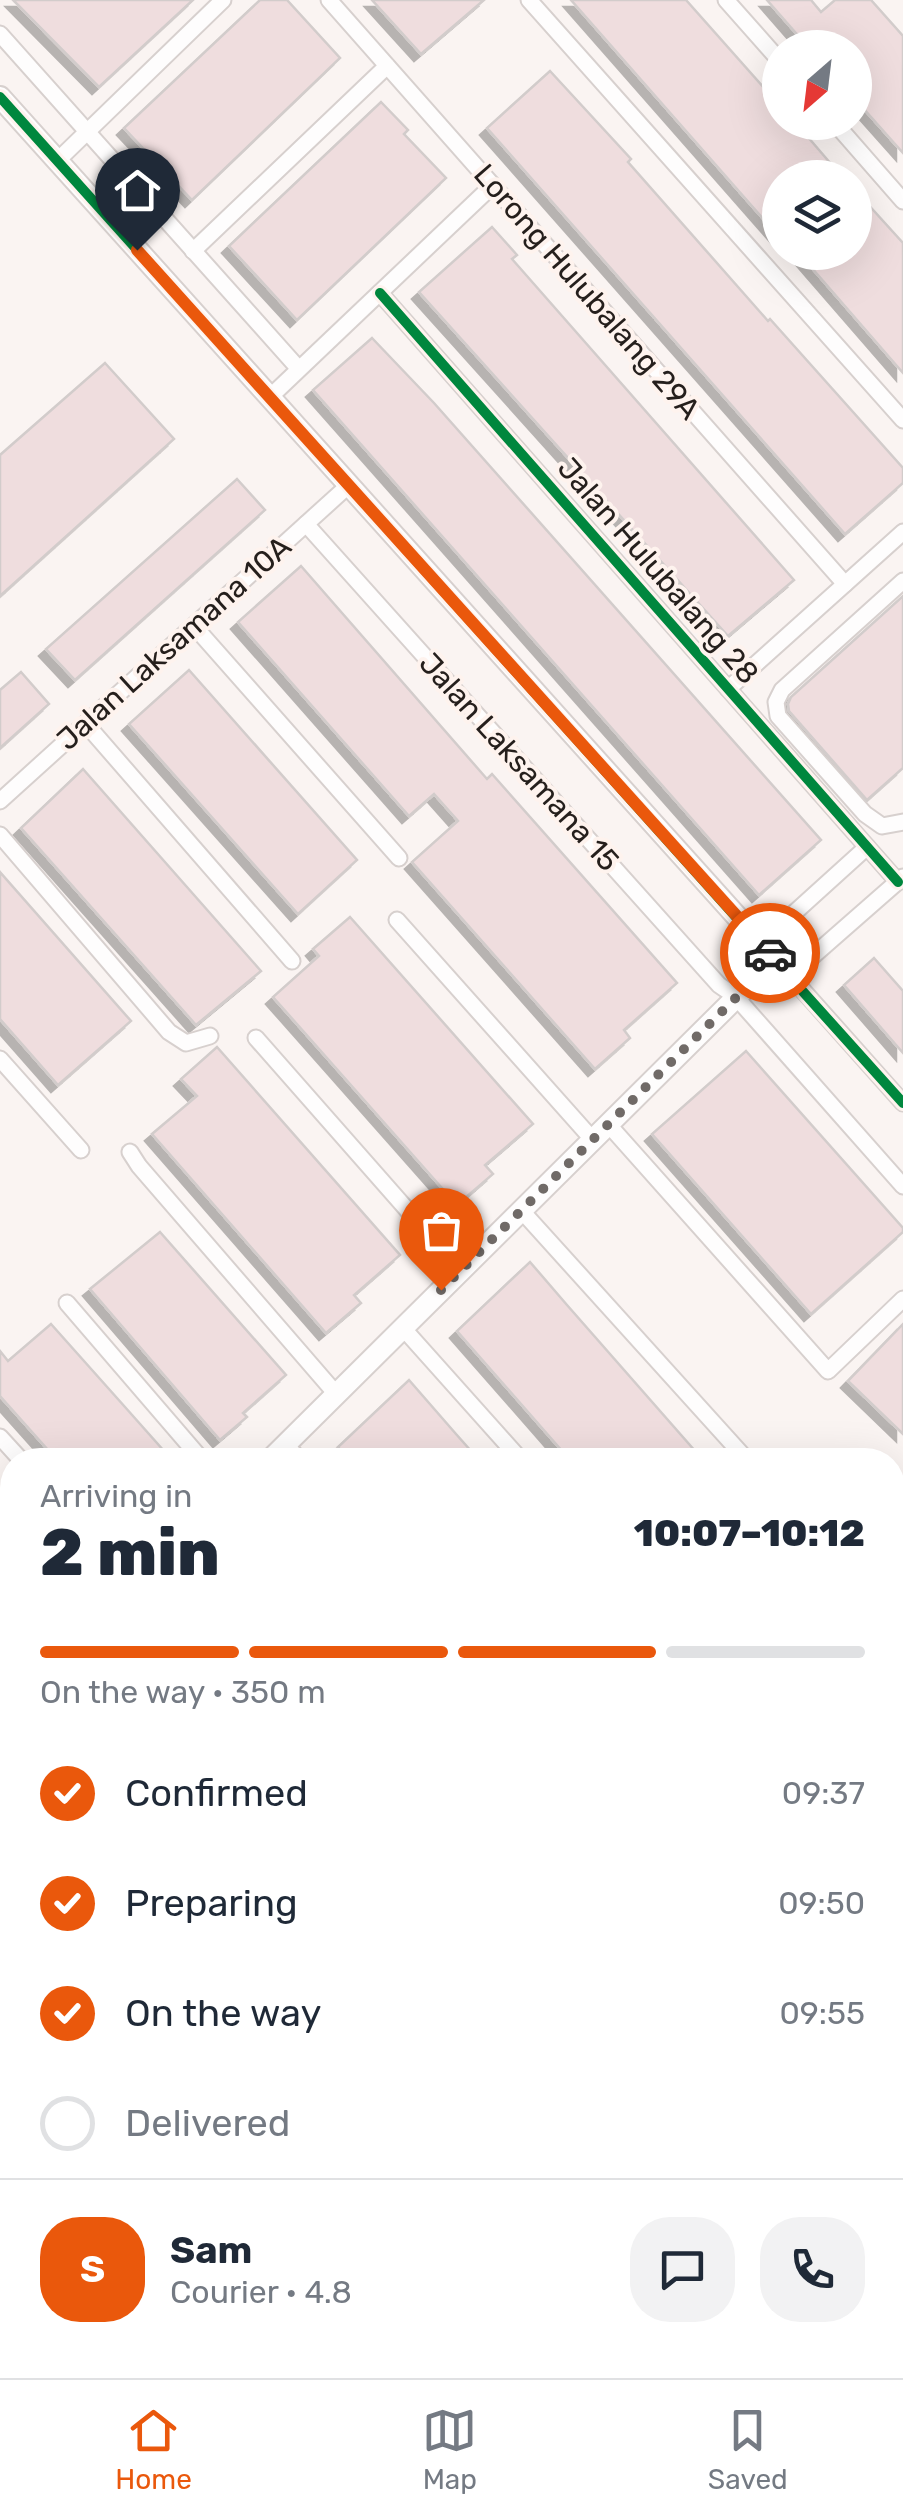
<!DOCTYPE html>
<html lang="en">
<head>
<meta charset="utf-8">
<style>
  body { margin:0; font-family:Rubik,sans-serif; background:#f2f2f3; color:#1f2937; height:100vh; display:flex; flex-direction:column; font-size:38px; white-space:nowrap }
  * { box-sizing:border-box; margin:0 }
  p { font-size:32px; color:#747a83 }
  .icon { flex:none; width:55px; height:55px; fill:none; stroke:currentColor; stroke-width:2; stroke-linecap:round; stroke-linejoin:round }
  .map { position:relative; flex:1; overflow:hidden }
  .side { position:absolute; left:0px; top:1448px; width:905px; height:932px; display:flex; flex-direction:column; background:#fff; border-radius:40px 40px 0 0; box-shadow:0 10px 40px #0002 }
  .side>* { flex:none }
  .needle { width:65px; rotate:208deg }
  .fabs { position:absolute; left:762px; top:30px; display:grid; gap:20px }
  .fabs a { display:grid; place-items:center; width:110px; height:110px; border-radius:50%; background:#fff; box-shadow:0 10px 40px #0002; font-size:50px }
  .pin { position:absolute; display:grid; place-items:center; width:85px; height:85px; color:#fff; margin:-102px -42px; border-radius:50% 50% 50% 0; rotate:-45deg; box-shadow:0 0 10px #0007 }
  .pin .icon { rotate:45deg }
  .courier { position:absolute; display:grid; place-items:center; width:100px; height:100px; margin:-50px; border:8px solid #ea580c; border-radius:50%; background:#fff; color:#222; box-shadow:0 2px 12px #0007 }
  .summary em { font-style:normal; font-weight:800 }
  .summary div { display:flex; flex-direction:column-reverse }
  .summary { display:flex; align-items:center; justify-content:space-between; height:170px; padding:0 40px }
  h1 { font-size:65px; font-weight:800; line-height:75px }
  .bar { display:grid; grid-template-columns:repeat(4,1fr); gap:15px 10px; align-content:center; height:120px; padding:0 40px }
  .bar i { height:12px; border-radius:8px; background:#e0e1e3 }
  .bar .selected { background:#ea580c }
  .bar p { grid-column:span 4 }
  .line { display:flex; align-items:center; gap:25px; padding:0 40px; border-top:2px solid #e0e1e3 }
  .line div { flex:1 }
  .round { display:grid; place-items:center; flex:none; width:105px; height:105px; border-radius:40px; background:#f2f2f3 }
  ol { padding:0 40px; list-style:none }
  li { display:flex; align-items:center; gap:30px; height:110px }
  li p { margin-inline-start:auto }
  li .icon { padding:10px; border-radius:50%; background:#ea580c; color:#fff; stroke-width:4 }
  li:last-child { color:#747a83 }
  li i { width:55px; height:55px; border:5px solid #e0e1e3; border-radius:50% }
  .tabs { display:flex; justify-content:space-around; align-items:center; height:140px; border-top:2px solid #e0e1e3; background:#fff; font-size:28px; color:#747a83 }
  .tabs a { display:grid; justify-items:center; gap:5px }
  .tabs .selected { color:#ea580c }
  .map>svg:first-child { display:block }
  .green { fill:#eee2bd }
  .building { fill:#efddde; stroke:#d2cccb; stroke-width:2.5; filter:url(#shadow) }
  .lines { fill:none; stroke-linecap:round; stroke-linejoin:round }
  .minor-casing { stroke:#d7d0ce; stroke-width:19 }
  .tertiary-casing { stroke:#d7d0ce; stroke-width:24 }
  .minor { stroke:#fefdfd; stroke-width:15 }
  .tertiary { stroke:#fefdfd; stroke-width:20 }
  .cycleway-casing { stroke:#fef3ee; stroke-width:16 }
  .cycleway { stroke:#00873e; stroke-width:10 }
  .done { stroke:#706a67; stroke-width:10; stroke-dasharray:0 18 }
  .route { stroke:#ea580c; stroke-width:12 }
  .labels { text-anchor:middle; stroke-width:8; stroke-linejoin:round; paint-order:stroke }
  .street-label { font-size:30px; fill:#251f1c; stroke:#fef3ee }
</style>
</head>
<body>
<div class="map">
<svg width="903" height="2378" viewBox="0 0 903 2378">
  <defs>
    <filter id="shadow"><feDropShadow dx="-7" dy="7" stdDeviation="0" flood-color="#0004"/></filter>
  </defs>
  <rect width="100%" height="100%" fill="#faf4f2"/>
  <polygon class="green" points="654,2368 811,2368 821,2378 643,2378"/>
  <g class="building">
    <polygon points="13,0 193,0 99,87"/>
    <polygon points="260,0 287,0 340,58 192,200 124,128"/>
    <polygon points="372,0 484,0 421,54"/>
    <polygon points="571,0 686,0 780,106 780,122 795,122 843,178 780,178 780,238"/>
    <polygon points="767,0 811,0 821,12 835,0 871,0 903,36 903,153 855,99 855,48 809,48"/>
    <polygon points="550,71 631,159 628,162 746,296 768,321 770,319 903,468 903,483 845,534 487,128"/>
    <polygon points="381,102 408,130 404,134 446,178 297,320 229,246"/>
    <polygon points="855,190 903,243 903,373 798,252 855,252"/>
    <polygon points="492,227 517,255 512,259 794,580 728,636 419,292"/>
    <polygon points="372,338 434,403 821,840 759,895 313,390"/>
    <polygon points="105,363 174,439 0,596 0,455"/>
    <polygon points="237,479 265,510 75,680 46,649"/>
    <polygon points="301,566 487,779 492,774 677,983 624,1030 630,1038 595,1069 412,862 458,821 434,794 409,816 238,622"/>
    <polygon points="903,596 903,768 867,800 789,711 788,704 791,697"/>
    <polygon points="189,670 357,860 298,914 129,724"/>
    <polygon points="21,672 49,704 0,748 0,690"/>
    <polygon points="83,769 261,971 196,1025 21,828"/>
    <polygon points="0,872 131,1021 58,1085 0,1019"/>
    <polygon points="350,917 533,1124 485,1165 493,1174 457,1205 273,997 319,956 313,949"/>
    <polygon points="874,958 903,991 903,1053 844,985"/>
    <polygon points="217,1047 400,1255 354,1295 361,1303 326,1333 152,1134 197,1096 181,1079"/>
    <polygon points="746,1051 903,1228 903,1232 811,1314 652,1134"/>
    <polygon points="160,1232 286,1375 243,1413 247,1417 220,1440 90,1289"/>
    <polygon points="530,1262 567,1305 703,1460 570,1460 457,1331"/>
    <polygon points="51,1324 125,1407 172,1460 57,1460 0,1396 0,1351 8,1361"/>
    <polygon points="903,1324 903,1434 848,1381"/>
    <polygon points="409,1380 456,1434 479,1460 350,1460 338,1447"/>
  </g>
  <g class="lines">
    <g class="minor-casing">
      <g id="minor">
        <polyline points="329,0 845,584"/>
        <polyline points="529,0 903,420"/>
        <polyline points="726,0 780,61"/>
        <polyline points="0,34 299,369"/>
        <polyline points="834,122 903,201"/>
        <polyline points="57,161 223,0"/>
        <polyline points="193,251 387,66"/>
        <polyline points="380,293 898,882"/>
        <polyline points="270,397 493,185"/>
        <polyline points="306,524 719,985 735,996 903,1186"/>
        <polyline points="903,581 782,690 776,702 778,716 865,814 882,826 903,822"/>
        <polyline points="194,626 399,858"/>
        <polyline points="728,689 903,532"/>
        <polyline points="86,724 292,961"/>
        <polyline points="0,801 349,485"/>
        <polyline points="0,835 169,1032 186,1043 210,1036"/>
        <polyline points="397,920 593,1140"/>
        <polyline points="761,943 867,847"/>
        <polyline points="775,959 903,1103"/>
        <polyline points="790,976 903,877"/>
        <polyline points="256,1038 461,1271"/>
        <polyline points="0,1059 81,1150"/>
        <polyline points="608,1124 828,1371 903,1299"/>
        <polyline points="130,1152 139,1166 337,1395"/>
        <polyline points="521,1210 747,1460"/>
        <polyline points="67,1303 202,1460"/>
        <polyline points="403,1328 521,1460"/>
        <polyline points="0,1437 21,1460"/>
        <polyline points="286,1445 300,1460"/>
        <polyline points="892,1621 903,1632"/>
        <polyline points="0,1651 12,1640"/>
        <polyline points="892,1686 903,1675"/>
        <polyline points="0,1784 12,1773"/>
        <polyline points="892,1954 903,1945"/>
        <polyline points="0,2033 12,2022"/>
        <polyline points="892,2133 903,2123"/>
        <polyline points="0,2283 12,2272"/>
        <polyline points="892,2320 903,2310"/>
        <polyline points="204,2368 213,2378"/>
        <polyline points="401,2368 411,2378"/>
        <polyline points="591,2368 600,2378"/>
        <polyline points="825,2368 834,2378"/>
        <polyline points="0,2375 3,2378"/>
        <polyline points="618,2378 629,2368"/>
      </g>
    </g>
    <g class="tertiary-casing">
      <g id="tertiary">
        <polyline points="0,97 775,959 270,1460"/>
        <polyline points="0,1713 12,1702"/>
      </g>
    </g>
    <use href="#minor" class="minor"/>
    <use href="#tertiary" class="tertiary"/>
    <g class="cycleway-casing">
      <g id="cycleway">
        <polyline points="0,97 903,1103"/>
        <polyline points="380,293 898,882"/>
      </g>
    </g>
    <use href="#cycleway" class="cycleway"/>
  </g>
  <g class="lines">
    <polyline class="done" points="441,1290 775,959 770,953"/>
    <polyline class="route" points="137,250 770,953"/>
  </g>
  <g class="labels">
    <g class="street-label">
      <text transform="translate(587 292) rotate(49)" y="10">Lorong Hulubalang 29A</text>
      <text transform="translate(658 571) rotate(49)" y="10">Jalan Hulubalang 28</text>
      <text transform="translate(174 643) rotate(-42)" y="10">Jalan Laksamana 10A</text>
      <text transform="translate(519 762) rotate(48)" y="10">Jalan Laksamana 15</text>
    </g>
  </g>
</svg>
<div class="fabs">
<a><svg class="needle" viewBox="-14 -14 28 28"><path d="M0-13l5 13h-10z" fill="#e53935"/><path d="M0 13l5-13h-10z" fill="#747a83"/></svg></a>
<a><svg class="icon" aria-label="layers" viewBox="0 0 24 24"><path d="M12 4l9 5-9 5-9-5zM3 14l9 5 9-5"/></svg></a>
</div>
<div class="pin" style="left:441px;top:1290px;background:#ea580c"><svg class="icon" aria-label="bag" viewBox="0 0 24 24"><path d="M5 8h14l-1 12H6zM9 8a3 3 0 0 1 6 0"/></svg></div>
<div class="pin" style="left:137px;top:250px;background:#1f2937"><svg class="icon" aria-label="home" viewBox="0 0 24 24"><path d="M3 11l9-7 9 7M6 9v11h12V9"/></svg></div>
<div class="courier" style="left:770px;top:953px"><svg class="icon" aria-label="car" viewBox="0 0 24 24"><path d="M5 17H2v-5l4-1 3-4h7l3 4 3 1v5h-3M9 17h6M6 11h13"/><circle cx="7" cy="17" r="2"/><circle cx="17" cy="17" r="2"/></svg></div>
<section class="side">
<div class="summary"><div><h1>2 min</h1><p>Arriving in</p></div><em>10:07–10:12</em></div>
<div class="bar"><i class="selected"></i><i class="selected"></i><i class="selected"></i><i></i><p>On the way · 350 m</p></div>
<ol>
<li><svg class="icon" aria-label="check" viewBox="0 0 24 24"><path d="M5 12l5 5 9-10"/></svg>Confirmed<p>09:37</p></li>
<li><svg class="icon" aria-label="check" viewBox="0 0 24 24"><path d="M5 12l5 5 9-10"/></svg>Preparing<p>09:50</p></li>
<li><svg class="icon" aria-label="check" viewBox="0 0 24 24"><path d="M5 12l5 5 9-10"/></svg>On the way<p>09:55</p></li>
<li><i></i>Delivered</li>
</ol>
<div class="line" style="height:180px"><b class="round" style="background:#ea580c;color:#fff">S</b><div><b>Sam</b><p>Courier · 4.8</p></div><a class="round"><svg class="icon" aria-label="chat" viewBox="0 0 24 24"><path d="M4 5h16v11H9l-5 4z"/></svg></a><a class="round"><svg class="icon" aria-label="phone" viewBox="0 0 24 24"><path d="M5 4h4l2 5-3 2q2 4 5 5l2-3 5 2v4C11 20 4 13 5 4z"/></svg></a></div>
</section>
</div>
<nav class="tabs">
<a class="selected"><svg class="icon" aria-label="home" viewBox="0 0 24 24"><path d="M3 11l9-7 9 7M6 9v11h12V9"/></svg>Home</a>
<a><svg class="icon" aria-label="map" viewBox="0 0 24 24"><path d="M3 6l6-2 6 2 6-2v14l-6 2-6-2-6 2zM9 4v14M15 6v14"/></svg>Map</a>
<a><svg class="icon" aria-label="saved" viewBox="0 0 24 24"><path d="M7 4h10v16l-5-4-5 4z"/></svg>Saved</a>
</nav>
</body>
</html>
